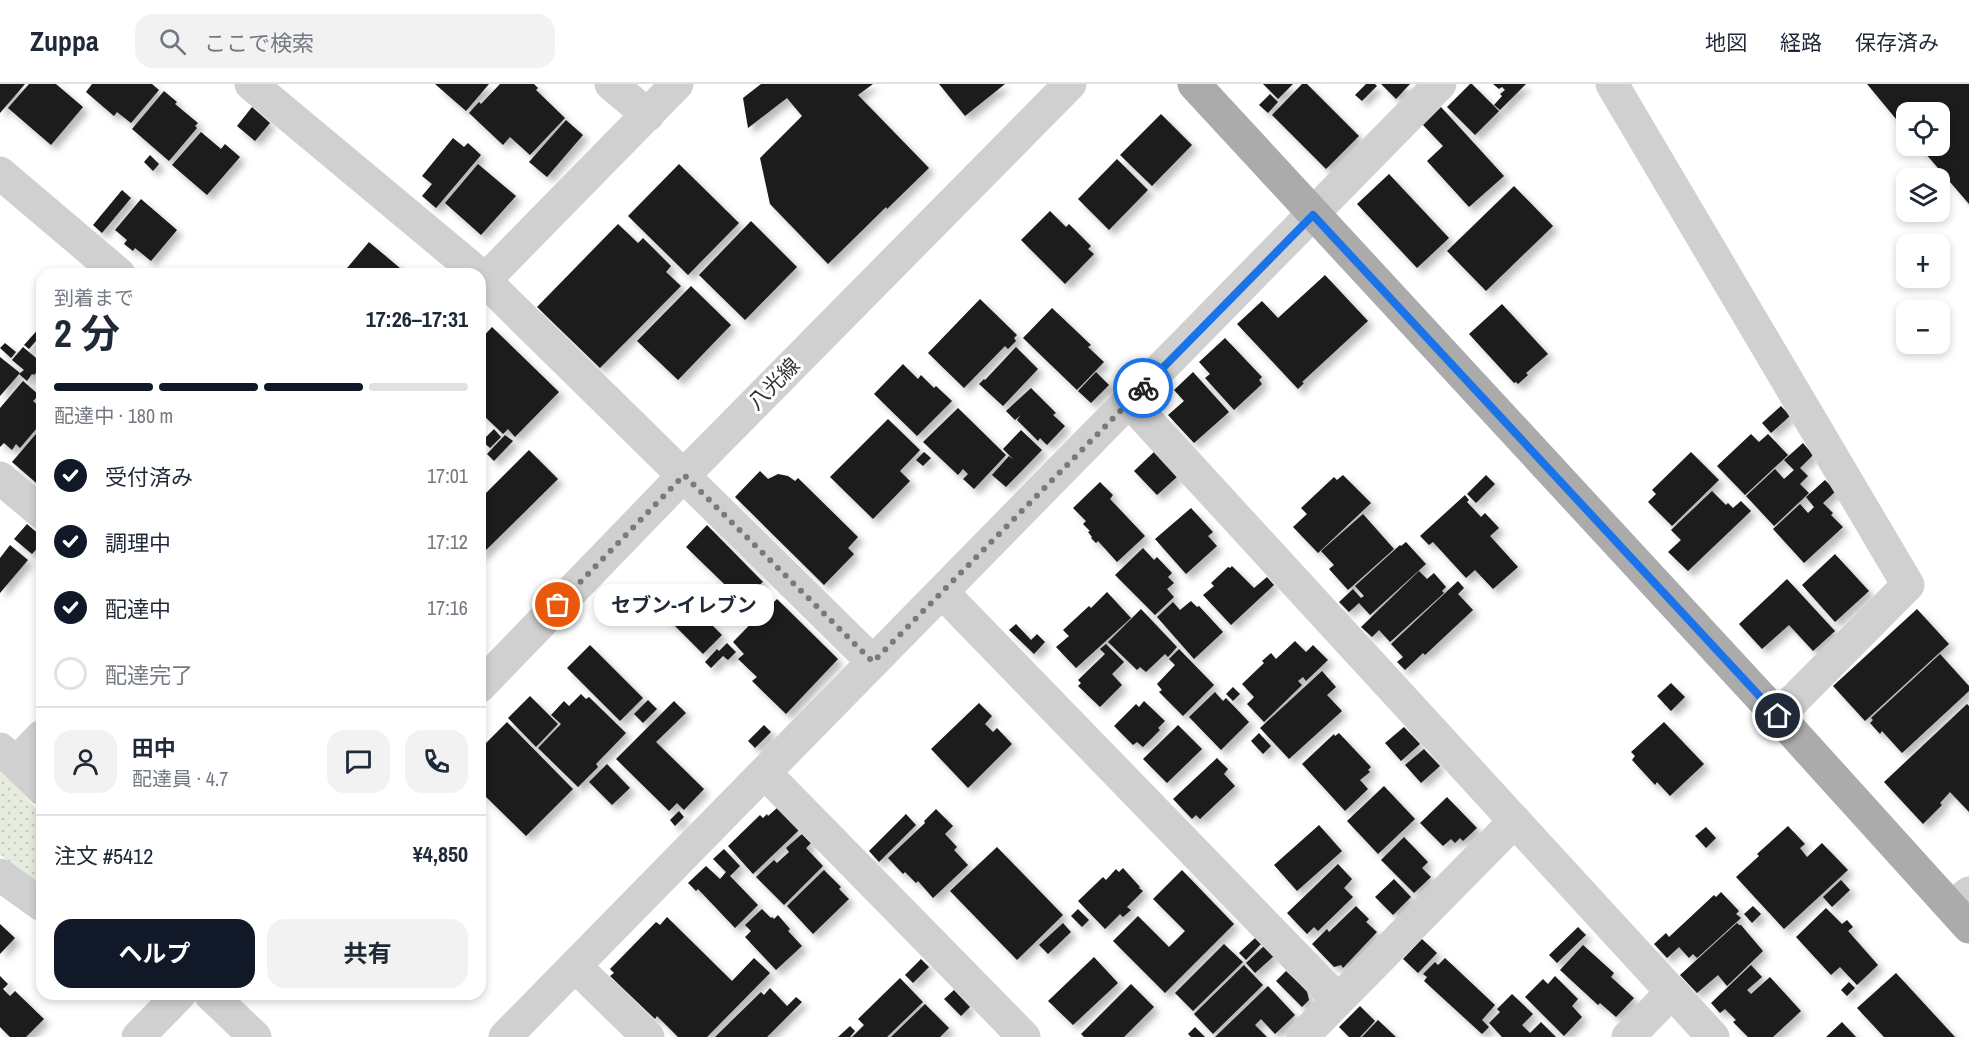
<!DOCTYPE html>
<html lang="ja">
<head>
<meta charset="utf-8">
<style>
  body { margin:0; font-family:"Archivo Narrow","Noto Sans JP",sans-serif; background:#f2f2f3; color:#1f2937; height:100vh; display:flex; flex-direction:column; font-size:22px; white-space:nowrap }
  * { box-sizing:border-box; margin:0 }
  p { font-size:20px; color:#747a83 }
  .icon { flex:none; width:33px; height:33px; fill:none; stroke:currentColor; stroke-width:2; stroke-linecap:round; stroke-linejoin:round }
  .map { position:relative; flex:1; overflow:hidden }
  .side { position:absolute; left:36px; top:184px; width:450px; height:732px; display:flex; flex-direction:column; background:#fff; border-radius:18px; box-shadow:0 3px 9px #0003 }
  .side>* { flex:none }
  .tools { position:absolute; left:1896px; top:18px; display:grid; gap:12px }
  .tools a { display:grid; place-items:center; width:54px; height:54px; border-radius:12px; background:#fff; box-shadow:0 3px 9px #0003; font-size:30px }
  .pin { position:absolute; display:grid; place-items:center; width:51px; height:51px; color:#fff; margin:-26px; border:3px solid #fff; border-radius:50%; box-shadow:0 2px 6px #0007 }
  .courier { position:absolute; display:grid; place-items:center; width:60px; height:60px; margin:-30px; border:4px solid #1a73e8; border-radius:50%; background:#fff; color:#222; box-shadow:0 2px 8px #0007 }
  .bubble { position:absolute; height:42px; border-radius:18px; background:#fff; box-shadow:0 3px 9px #0003; font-size:20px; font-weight:700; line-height:42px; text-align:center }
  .summary em { font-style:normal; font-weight:700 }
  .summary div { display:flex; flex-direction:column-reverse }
  .summary { display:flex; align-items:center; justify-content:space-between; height:102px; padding:0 18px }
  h1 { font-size:39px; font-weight:700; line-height:45px }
  .bar { display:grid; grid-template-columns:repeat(4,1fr); gap:9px 6px; align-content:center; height:72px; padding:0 18px }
  .bar i { height:8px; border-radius:4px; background:#e0e1e3 }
  .bar .on { background:#111827 }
  .bar p { grid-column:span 4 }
  .line { display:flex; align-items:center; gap:15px; padding:0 18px; border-top:2px solid #e0e1e3 }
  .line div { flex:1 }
  .round { display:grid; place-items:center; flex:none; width:63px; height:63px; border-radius:18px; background:#f2f2f3 }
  ol { padding:0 18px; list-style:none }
  li { display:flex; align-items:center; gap:18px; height:66px }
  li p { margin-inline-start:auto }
  li .icon { padding:6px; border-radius:50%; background:#111827; color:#fff; stroke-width:4 }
  li:last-child { color:#747a83 }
  li i { width:33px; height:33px; border:3px solid #e0e1e3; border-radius:50% }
  .button { display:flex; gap:12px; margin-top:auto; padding:12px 18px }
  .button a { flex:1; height:69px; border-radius:18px; background:#111827; color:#fff; font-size:24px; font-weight:700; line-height:69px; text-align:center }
  .button a+a { background:#f2f2f3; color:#1f2937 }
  header { display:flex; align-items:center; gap:36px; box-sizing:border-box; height:84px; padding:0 30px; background:#fff; border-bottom:2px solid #e0e1e3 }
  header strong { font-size:28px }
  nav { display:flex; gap:33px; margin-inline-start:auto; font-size:21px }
  .search { width:420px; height:54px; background:#f2f2f3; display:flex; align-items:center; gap:15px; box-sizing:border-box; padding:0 21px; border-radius:18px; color:#747a83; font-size:22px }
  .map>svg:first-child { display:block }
  .park { fill:url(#park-dots) }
  .building { fill:#1a1a1a; filter:url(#shadow) }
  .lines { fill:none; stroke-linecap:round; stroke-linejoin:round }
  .minor { stroke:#d0d0d0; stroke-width:33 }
  .major { stroke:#ababab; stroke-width:33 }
  .done { stroke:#7a7a7a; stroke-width:6; stroke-dasharray:0 10.8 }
  .route { stroke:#1a73e8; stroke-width:8 }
  .labels { text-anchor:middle; stroke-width:6; stroke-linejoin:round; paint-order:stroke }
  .street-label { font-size:21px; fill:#333; stroke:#fff }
</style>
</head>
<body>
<header>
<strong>Zuppa</strong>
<div class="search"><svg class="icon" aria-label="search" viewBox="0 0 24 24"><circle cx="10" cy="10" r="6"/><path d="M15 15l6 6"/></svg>ここで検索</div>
<nav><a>地図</a><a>経路</a><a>保存済み</a></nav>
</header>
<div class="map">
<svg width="1969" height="953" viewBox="0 0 1969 953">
  <defs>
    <pattern id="park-dots" width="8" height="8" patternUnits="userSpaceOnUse" patternTransform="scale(1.5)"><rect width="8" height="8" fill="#e6ecde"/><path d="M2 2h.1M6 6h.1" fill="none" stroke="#c6cbbf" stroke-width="1.8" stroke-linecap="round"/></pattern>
    <filter id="shadow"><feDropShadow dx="5.5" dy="5.5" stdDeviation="3" flood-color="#0004"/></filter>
  </defs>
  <rect width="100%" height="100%" fill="#fff"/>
  <polygon class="park" points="0,685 42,731 42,802 0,771"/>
  <g class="building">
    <polygon points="0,0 25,0 0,29"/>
    <polygon points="29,0 56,0 83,23 51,61 8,24"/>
    <polygon points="92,0 152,0 159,6 131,39 117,28 114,32 86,8"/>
    <polygon points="435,0 489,0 466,27"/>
    <polygon points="500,0 534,0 538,4 536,6 565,34 530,71 510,53 503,61 469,29 479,18 481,20"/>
    <polygon points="761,0 873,0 858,11 929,84 887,125 886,123 828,180 770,120 760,74 802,32 787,14 748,44 743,14"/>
    <polygon points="939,0 1005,0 965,32"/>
    <polygon points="1263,0 1293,0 1278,15"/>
    <polygon points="1302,0 1307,0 1359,52 1326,85 1272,31"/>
    <polygon points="1366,0 1375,0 1377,2 1362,17 1355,11"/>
    <polygon points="1381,0 1410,0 1396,15"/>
    <polygon points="1470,0 1472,0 1499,27 1475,51 1447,23"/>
    <polygon points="1493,0 1526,0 1500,26 1494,21 1502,12 1500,10 1505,6 1502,3 1499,5"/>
    <polygon points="1867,0 1969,0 1969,120 1919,62 1940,62 1940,28 1906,28 1906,47"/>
    <polygon points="164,7 177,18 175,20 198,39 195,42 197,44 169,77 132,45"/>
    <polygon points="1270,10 1278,18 1268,29 1259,21"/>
    <polygon points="252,23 270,39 255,57 237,42"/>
    <polygon points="1441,23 1504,92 1469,123 1427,77 1443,62 1423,41"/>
    <polygon points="1161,30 1192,61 1152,102 1120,71"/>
    <polygon points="566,36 583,51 547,93 529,78"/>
    <polygon points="201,48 221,65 225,60 240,73 207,111 172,81"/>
    <polygon points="453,54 464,63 468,59 481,71 436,124 422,112 432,100 422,92"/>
    <polygon points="150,71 159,80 153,87 144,78"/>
    <polygon points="1117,75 1148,106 1109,146 1078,115"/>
    <polygon points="478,80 516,112 481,151 445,119"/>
    <polygon points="679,80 739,139 688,191 628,132"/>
    <polygon points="1389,90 1449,154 1417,184 1357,120"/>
    <polygon points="1514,102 1553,142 1486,207 1447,167"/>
    <polygon points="122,106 131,114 102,149 93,141"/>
    <polygon points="141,115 177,146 151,177 135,164 133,167 124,160 127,156 115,146"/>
    <polygon points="1050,127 1066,143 1069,140 1091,162 1088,165 1094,170 1065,200 1021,156"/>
    <polygon points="751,137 797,183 745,236 699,191"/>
    <polygon points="618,140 638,159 643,154 671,182 666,188 681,202 600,284 537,223"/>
    <polygon points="369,158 407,190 342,190"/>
    <polygon points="1325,191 1368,237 1302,298 1304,299 1298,305 1237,240 1262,217 1278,234"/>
    <polygon points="691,202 731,241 678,296 637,257"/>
    <polygon points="980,215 1017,251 1014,254 1016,257 1008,265 1005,262 964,304 928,269"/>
    <polygon points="1502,220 1548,270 1526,289 1528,291 1518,300 1516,298 1514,299 1469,250"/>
    <polygon points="1052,224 1091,261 1088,263 1104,278 1077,306 1023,254"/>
    <polygon points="42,241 42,250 29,265 24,261"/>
    <polygon points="492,243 559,308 515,353 508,345 503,350 481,329 480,330 480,256"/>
    <polygon points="1225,254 1262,293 1259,296 1262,300 1234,326 1205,294 1210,290 1199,278"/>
    <polygon points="5,259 16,268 11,274 0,264"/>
    <polygon points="23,263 42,279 42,282 34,291 32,290 27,297 19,290 24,286 12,276"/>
    <polygon points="1016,263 1038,285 1003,322 979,300 984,295 985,296"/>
    <polygon points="0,273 20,289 0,312"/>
    <polygon points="903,280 918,295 921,291 934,304 936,302 952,317 917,352 874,310"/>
    <polygon points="1096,288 1109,301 1091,319 1078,307"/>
    <polygon points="1193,288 1229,328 1194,359 1168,331 1184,317 1174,306"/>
    <polygon points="23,297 39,311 33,317 42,325 42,338 20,364 16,360 12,366 4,359 0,363 0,324"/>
    <polygon points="1031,304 1056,329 1053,331 1065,342 1047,361 1040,354 1038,357 1017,336 1021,331 1015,336 1006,327"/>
    <polygon points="1781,322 1790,332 1771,349 1762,339"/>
    <polygon points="958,324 1006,371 974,405 963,395 968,390 963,385 958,391 923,358"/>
    <polygon points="888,335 920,366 900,387 910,397 873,435 830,393"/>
    <polygon points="42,343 42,409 39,406 41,403 12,378"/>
    <polygon points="494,345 501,353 490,364 482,357"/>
    <polygon points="1021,346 1042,366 1006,403 992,391 1009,372 1014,376 1003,365"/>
    <polygon points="1751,350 1759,358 1768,350 1788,371 1745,411 1717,382"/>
    <polygon points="505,351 513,357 494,377 487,370"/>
    <polygon points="1803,359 1813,371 1800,384 1808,392 1800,400 1809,409 1774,442 1746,412 1775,385 1784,395 1794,386 1784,376"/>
    <polygon points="529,366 558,395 480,472 480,415"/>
    <polygon points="1155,367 1178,392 1157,411 1134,387"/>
    <polygon points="924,368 931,374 923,382 916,376"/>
    <polygon points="1691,368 1719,396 1672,442 1648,418 1656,410 1652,406"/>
    <polygon points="760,387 768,395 778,390 788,392 795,397 798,394 858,453 848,464 854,470 824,501 735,413"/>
    <polygon points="1343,391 1371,419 1318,469 1293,443 1307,430 1301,424 1334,393 1337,396"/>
    <polygon points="1486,391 1495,400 1476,419 1467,410"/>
    <polygon points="1825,396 1836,407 1823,419 1833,429 1831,431 1843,443 1804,479 1773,445 1800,420 1808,429 1814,423 1806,413"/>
    <polygon points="1100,398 1113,411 1110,415 1145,452 1117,478 1098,457 1096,459 1091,454 1092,453 1088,448 1090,447 1083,440 1086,437 1073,424"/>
    <polygon points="1712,407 1726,421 1728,419 1733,424 1741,417 1751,427 1688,487 1668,468 1681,456 1671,446"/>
    <polygon points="1465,411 1469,416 1467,418 1481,433 1485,429 1499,444 1490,452 1518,483 1493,505 1475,486 1466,494 1433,458 1429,461 1420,452"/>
    <polygon points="1191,424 1213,448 1208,452 1217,462 1186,490 1155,455"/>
    <polygon points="1363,430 1394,465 1348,506 1329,485 1334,481 1321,467"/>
    <polygon points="27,440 42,453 42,459 32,470 14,455"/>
    <polygon points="707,441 763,498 757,503 766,511 751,526 686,463"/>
    <polygon points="1406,458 1426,480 1370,531 1359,519 1349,528 1339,518 1353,505 1361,514 1364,512 1355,502 1400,461 1401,462"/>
    <polygon points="10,461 28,476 0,509 0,474"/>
    <polygon points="1143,464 1154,476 1157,473 1172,489 1168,493 1174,499 1167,505 1174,513 1155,531 1115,491"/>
    <polygon points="1835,470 1869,507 1835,538 1802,501"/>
    <polygon points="1232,482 1254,504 1267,493 1274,501 1231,541 1203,511 1214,502 1211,499 1228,483 1230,484"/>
    <polygon points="1419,487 1427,495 1434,489 1446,503 1442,507 1444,509 1390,558 1379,546 1372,553 1361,543"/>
    <polygon points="1787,495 1835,547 1813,567 1789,541 1762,565 1739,540"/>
    <polygon points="1458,497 1464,504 1458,510 1473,526 1425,571 1423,569 1405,586 1397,578 1403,573 1391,560"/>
    <polygon points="1107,508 1131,534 1076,584 1056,563 1069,552 1063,546 1089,522 1091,524"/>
    <polygon points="685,514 722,551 703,570 666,533"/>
    <polygon points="777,515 838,575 786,630 752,597 757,593 738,575 744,570 733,558 772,518 773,519"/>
    <polygon points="1191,517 1197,523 1199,522 1223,548 1194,575 1157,533 1173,518 1180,526"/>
    <polygon points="1141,525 1177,563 1168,573 1165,570 1146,588 1140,583 1137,586 1108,558"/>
    <polygon points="1917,525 1949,560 1865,637 1833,602"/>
    <polygon points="1016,540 1031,556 1037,550 1045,558 1034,570 1009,546"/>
    <polygon points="1295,557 1306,568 1313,561 1328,576 1306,597 1303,593 1298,597 1302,601 1264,638 1247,620 1254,613 1242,600 1264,579 1262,577 1271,569 1276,575"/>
    <polygon points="727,559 736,568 728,576 723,572 711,584 705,578 717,565 719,567"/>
    <polygon points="1106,560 1124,578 1112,590 1122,601 1100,623 1078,602 1081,599 1078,596 1105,570 1100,565"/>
    <polygon points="590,561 643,614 620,637 567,584"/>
    <polygon points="1179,565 1214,601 1183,632 1159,608 1162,606 1157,600 1175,581 1169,575"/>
    <polygon points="1940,570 1969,602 1969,607 1902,669 1882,647 1880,650 1870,639 1873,636 1871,634"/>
    <polygon points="1322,587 1336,603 1327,611 1342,627 1289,675 1260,644"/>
    <polygon points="1671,599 1685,613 1671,627 1657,612"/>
    <polygon points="1233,603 1240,610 1233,617 1226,610"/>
    <polygon points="1215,608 1223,617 1226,614 1249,638 1221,666 1189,633"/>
    <polygon points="581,610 586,615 589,613 626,649 596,680 598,683 578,703 538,664 561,640 551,631 564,617 569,622"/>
    <polygon points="530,612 558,640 536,663 508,634"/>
    <polygon points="648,616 657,625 643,639 634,630"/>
    <polygon points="674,617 686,629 656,658 704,705 684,726 677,719 669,727 616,675"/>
    <polygon points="1144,617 1165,637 1158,644 1160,646 1143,663 1137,658 1133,661 1114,642 1136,620 1139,623"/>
    <polygon points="979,619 992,632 985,640 993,648 997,644 1012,660 968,704 931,665"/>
    <polygon points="1967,620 1969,622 1969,728 1950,708 1940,719 1942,721 1923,740 1884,698"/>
    <polygon points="507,638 573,705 526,752 480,707 480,665"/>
    <polygon points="1664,638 1704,680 1670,712 1657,698 1655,701 1632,676 1635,672 1631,668"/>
    <polygon points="764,641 771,648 755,664 748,657"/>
    <polygon points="1178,641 1202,665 1167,699 1143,675"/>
    <polygon points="1404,643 1420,660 1401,677 1385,659"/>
    <polygon points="1259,649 1271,662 1263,670 1251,657"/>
    <polygon points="1339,649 1371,683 1368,686 1370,688 1360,696 1368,705 1345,727 1302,680 1334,650 1335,652"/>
    <polygon points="1424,665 1440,682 1421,699 1405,681"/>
    <polygon points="1217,674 1228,685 1224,690 1235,702 1200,735 1196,731 1192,735 1173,715"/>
    <polygon points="607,680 630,704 612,721 589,698"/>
    <polygon points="1384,702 1415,735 1378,770 1347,737"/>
    <polygon points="1447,713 1477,744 1463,757 1460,754 1455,759 1451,755 1443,762 1420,739"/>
    <polygon points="777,724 799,746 753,790 728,762 760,731 763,734 767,730 768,732"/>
    <polygon points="936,725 953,742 945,750 957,763 954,766 968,781 933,814 918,797 916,799 905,788 903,790 888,774 925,739 924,737"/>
    <polygon points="679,727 684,733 675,742 670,736"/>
    <polygon points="906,730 916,741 879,778 869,767"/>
    <polygon points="1319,741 1342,767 1297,807 1274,781"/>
    <polygon points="1788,742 1805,760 1800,764 1807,773 1822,759 1848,786 1784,845 1736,793 1759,772 1757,770"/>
    <polygon points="1706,743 1716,754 1706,764 1695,752"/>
    <polygon points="802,750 811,759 806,764 823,782 784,821 756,793 774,776 777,779 789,768 786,764"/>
    <polygon points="1404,753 1428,778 1422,784 1431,793 1414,809 1381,776"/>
    <polygon points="997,763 1063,831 1017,876 950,807"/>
    <polygon points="724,765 740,782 730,792 758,821 735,844 698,805 696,807 688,799 706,782 720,795 726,788 713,775"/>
    <polygon points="1338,780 1352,795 1344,804 1353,813 1318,847 1314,843 1307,850 1287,829"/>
    <polygon points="1123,784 1140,803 1139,804 1143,807 1127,823 1131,826 1123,833 1120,830 1105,845 1078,817 1103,793 1106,796 1116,785 1119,788"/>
    <polygon points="824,786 841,803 839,805 849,815 813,850 787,822"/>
    <polygon points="1182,786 1234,840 1165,909 1113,857 1138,832 1169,863 1185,847 1153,815"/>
    <polygon points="1394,795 1411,813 1393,831 1375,813"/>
    <polygon points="1841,796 1850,806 1832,823 1823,813"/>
    <polygon points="1721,808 1739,827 1736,830 1741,834 1697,874 1693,870 1689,874 1679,863 1667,874 1654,860 1666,849 1669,853 1714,811 1716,813"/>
    <polygon points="1356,822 1369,835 1366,838 1377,848 1343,884 1341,881 1334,883 1312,860 1327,845 1329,848"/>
    <polygon points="1753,822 1761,830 1752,839 1744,830"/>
    <polygon points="1826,824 1842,840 1847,836 1853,843 1848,847 1878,881 1857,901 1840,883 1831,891 1796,853"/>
    <polygon points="762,825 771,834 772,833 774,835 778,831 790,845 788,847 802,862 776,886 745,853 751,847 745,841"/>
    <polygon points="1078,825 1089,836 1082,843 1071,832"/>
    <polygon points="667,833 732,897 754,874 770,889 707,953 678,953 657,932 655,935 610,892 614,889 610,885 656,838 660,841"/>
    <polygon points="1063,839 1071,848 1048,870 1039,861"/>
    <polygon points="1737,839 1739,841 1741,841 1763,867 1727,902 1718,891 1697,909 1680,891"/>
    <polygon points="0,840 15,854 0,870"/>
    <polygon points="1578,843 1586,851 1557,879 1549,871"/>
    <polygon points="1255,854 1261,860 1246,876 1239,869"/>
    <polygon points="1422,855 1437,869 1418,889 1403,875"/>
    <polygon points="1224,860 1243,878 1193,927 1175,909"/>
    <polygon points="1583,861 1614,889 1611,893 1634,914 1616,933 1600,919 1598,921 1560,886"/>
    <polygon points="1264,862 1274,872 1255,889 1246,879"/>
    <polygon points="1094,873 1118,899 1073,941 1048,917"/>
    <polygon points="1445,874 1495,921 1482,936 1489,943 1482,950 1424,897 1427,893 1423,890 1435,878 1438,881"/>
    <polygon points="921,875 929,883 913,899 905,891"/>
    <polygon points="1244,881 1263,901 1213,950 1194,930"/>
    <polygon points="1751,881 1762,893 1747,906 1751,910 1770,893 1801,927 1773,953 1748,953 1733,938 1736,936 1725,925 1720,929 1711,919"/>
    <polygon points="1286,887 1307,907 1309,916 1302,923 1276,897"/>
    <polygon points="1896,889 1955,953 1884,953 1857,924"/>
    <polygon points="0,892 8,900 3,905 10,912 15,907 44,935 26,953 10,953 0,943"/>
    <polygon points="1555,892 1578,915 1572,922 1582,933 1564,952 1525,913 1543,895 1548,900"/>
    <polygon points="900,894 923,918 887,953 852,953 864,941 858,935"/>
    <polygon points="1849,898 1855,904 1847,912 1841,906"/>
    <polygon points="1131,900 1154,923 1124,953 1084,953 1081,950"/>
    <polygon points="1268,902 1295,931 1275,950 1261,935 1255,941 1267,953 1215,953"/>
    <polygon points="770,904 787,922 796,913 802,918 767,953 715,953 761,908 764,911"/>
    <polygon points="954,906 970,923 961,932 944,915"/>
    <polygon points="1512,910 1533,930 1522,941 1530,949 1541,938 1556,953 1502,953 1489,939 1500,928 1497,925"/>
    <polygon points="925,920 949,944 940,953 891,953"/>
    <polygon points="1360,922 1375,937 1360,953 1349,953 1339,943"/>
    <polygon points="1378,936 1396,953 1362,953"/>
    <polygon points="1842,938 1856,953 1826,953"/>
    <polygon points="850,942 855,947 850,953 838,953"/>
    <polygon points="1195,943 1205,953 1191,953 1188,950"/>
  </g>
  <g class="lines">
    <g class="minor">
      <polyline points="251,0 479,190"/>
      <polyline points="611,0 648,31"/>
      <polyline points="1612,0 1908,501 1778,632"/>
      <polyline points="0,89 119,190"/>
      <polyline points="480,192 873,578"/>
      <polyline points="480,201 677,0"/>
      <polyline points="1130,318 1713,953"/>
      <polyline points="0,394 42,429"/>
      <polyline points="942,508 1338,916"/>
      <polyline points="480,602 684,391 1070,0"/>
      <polyline points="0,665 16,679 42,705"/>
      <polyline points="16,679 42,652"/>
      <polyline points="765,689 1024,953"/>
      <polyline points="0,791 42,821"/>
      <polyline points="1952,823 1969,809"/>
      <polyline points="575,882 648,953"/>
      <polyline points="210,910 255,953"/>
      <polyline points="138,953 180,910"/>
      <polyline points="505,953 1440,0"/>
      <polyline points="1302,953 1515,737"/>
      <polyline points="1628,953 1672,908"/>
    </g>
    <polyline class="major" points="1194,0 1778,632 1969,843"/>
  </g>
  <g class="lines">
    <polyline class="done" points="558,521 684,391 873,578 1143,304"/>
    <polyline class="route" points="1143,304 1313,131 1778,632"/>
  </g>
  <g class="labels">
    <g class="street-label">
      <text transform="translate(774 300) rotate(-45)" y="7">八光線</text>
    </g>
  </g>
</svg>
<div class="tools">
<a><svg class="icon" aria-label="locate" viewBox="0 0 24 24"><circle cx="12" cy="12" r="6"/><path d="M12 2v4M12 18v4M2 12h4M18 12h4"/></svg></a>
<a><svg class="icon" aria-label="layers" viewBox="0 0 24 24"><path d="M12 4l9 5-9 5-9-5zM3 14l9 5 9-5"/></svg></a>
<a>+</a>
<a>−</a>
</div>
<div class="pin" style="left:558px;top:521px;background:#ea580c"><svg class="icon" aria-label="bag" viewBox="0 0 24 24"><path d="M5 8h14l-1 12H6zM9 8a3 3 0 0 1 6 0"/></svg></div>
<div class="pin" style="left:1778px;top:632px;background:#1f2937"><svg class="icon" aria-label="home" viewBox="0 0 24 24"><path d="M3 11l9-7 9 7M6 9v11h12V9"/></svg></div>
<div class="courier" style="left:1143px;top:304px"><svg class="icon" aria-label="bike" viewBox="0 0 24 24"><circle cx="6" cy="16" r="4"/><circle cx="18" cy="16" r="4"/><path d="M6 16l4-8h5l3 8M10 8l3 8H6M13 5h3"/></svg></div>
<div class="bubble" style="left:594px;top:500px;width:180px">セブン-イレブン</div>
<section class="side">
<div class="summary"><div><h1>2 分</h1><p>到着まで</p></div><em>17:26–17:31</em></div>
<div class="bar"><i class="on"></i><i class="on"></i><i class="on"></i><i></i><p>配達中 · 180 m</p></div>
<ol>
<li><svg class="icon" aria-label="check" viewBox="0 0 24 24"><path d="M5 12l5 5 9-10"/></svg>受付済み<p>17:01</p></li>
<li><svg class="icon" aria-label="check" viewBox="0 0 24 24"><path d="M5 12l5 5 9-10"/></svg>調理中<p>17:12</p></li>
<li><svg class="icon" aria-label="check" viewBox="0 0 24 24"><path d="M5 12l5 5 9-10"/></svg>配達中<p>17:16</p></li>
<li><i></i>配達完了</li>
</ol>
<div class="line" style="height:108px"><a class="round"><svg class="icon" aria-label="person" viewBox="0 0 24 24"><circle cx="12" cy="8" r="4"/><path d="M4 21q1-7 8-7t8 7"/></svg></a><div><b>田中</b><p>配達員 · 4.7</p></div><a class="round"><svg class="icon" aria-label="chat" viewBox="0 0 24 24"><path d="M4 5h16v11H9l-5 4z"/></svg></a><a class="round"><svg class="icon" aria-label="phone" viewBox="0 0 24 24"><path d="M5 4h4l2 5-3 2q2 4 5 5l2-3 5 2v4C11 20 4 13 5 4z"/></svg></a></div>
<div class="line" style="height:78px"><div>注文 #5412</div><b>¥4,850</b></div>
<div class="button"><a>ヘルプ</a><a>共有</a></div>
</section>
</div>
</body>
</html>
